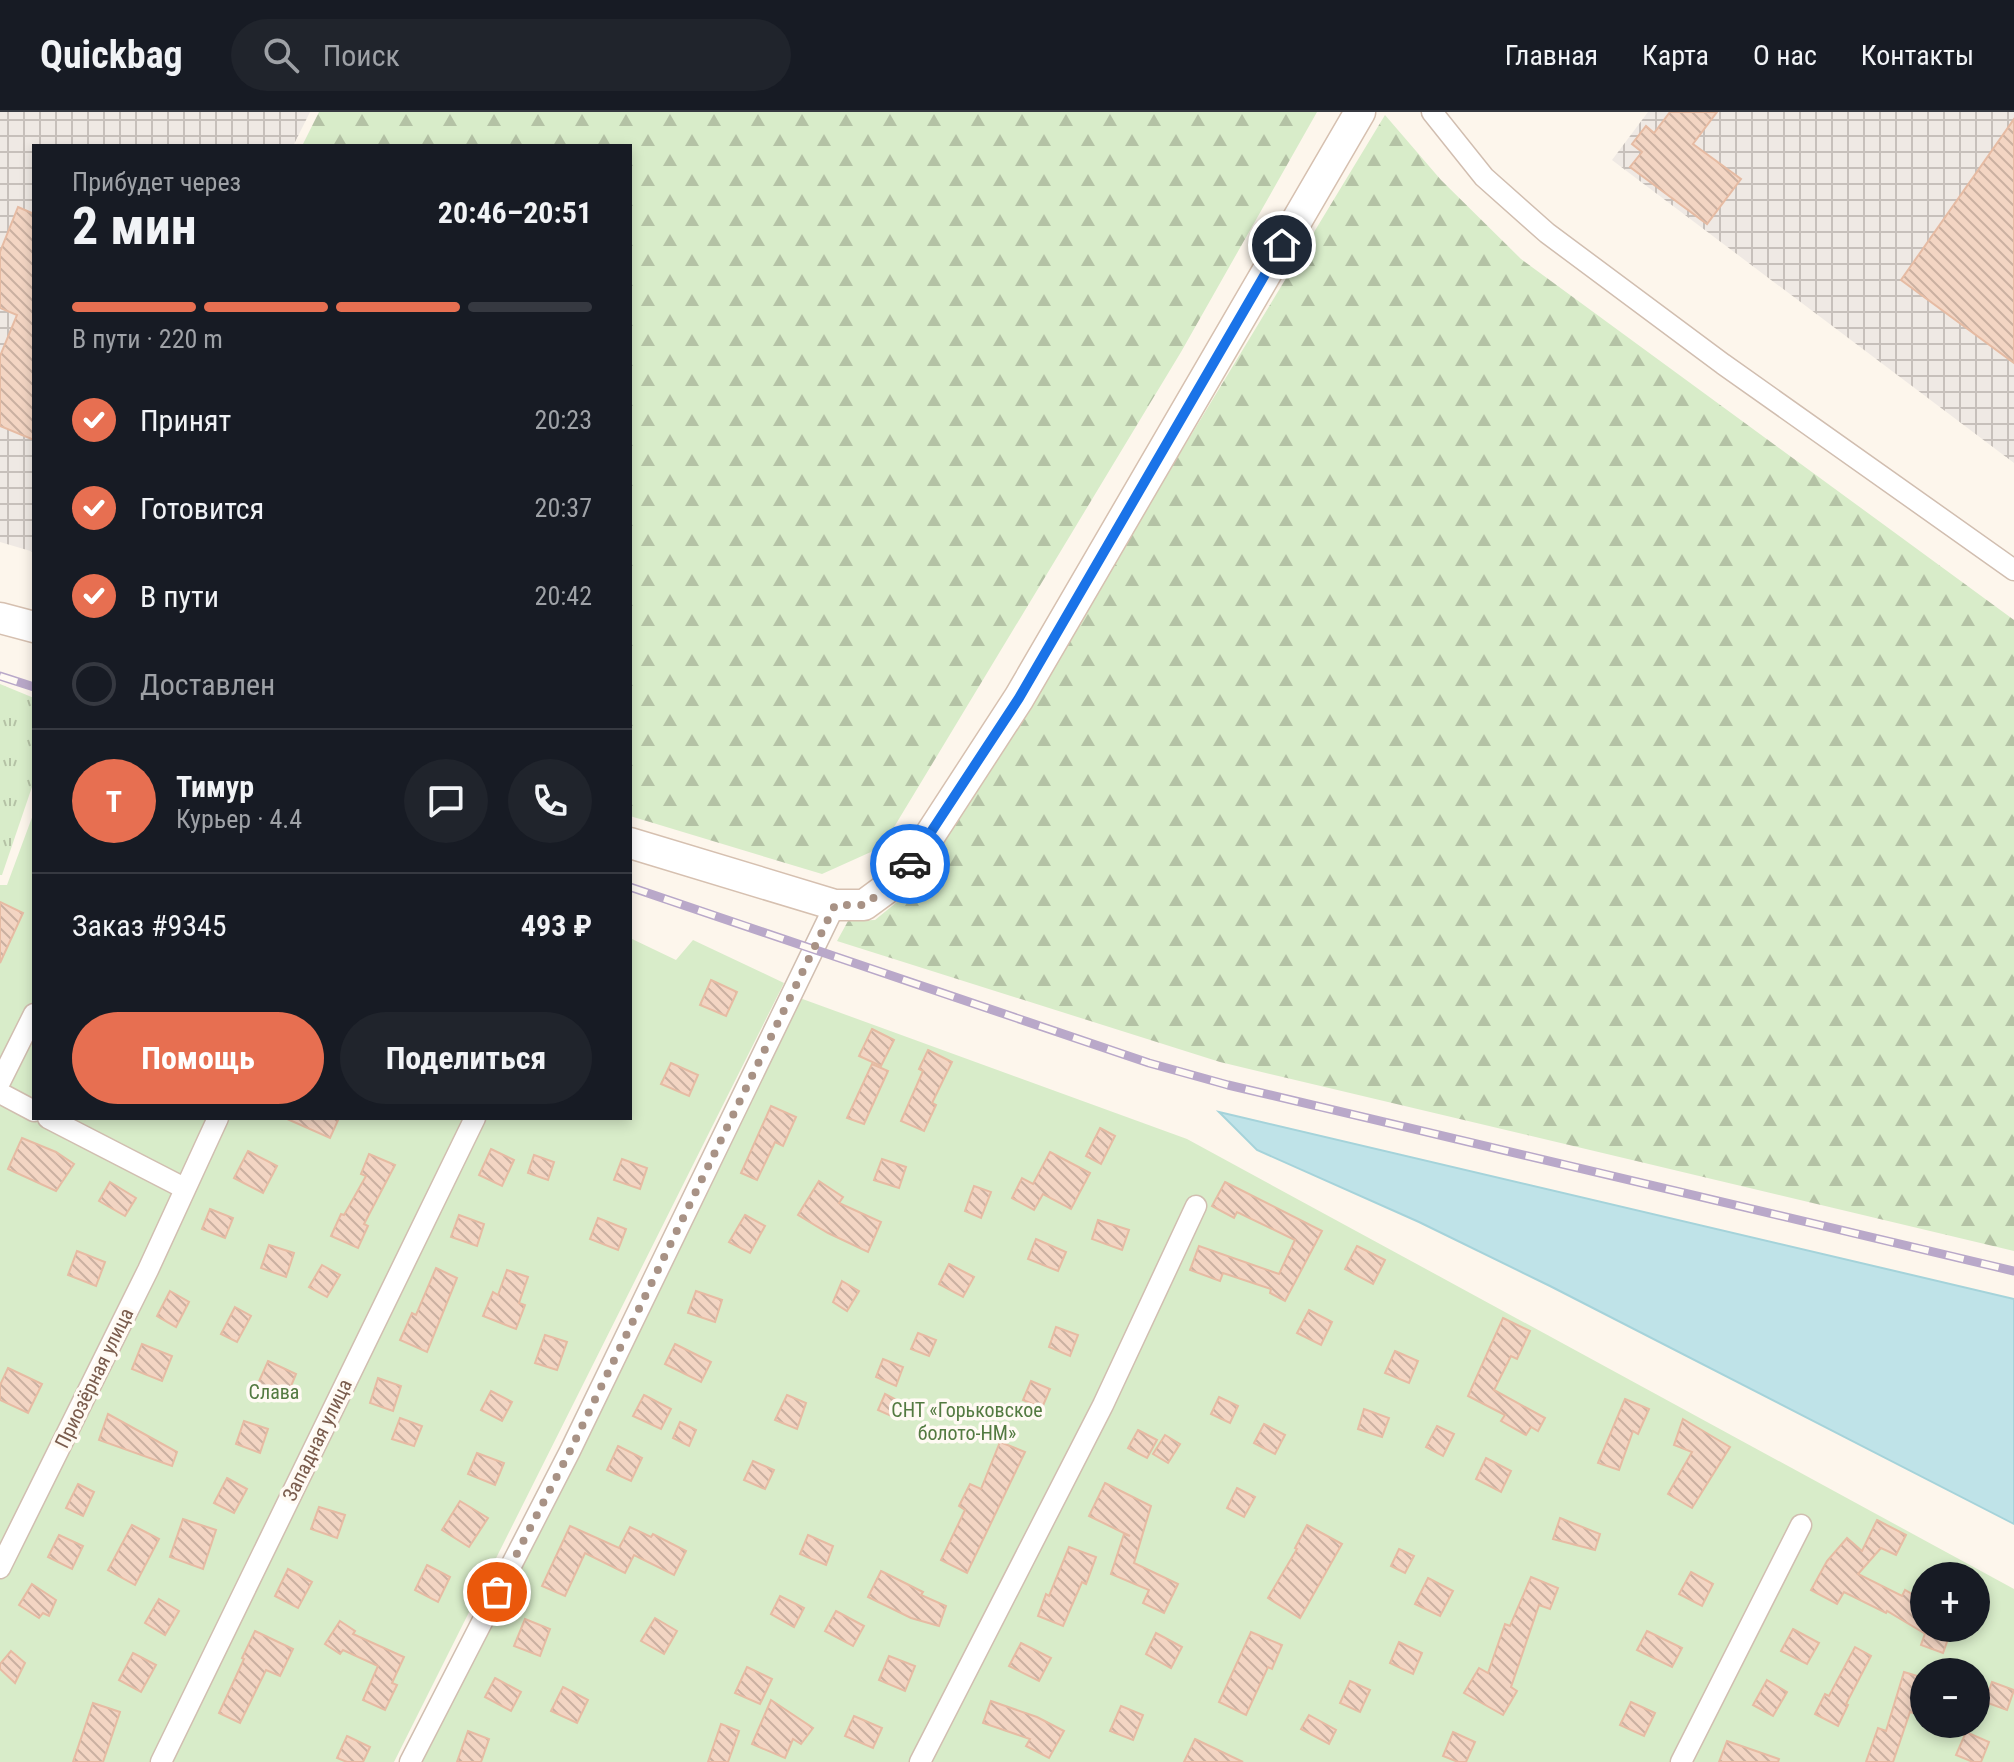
<!DOCTYPE html>
<html lang="ru">
<head>
<meta charset="utf-8">
<style>
  body { margin:0; font-family:"Roboto Condensed",sans-serif; background:#20242c; color:#f1f3f6; height:100vh; display:flex; flex-direction:column; font-size:30px; white-space:nowrap }
  * { box-sizing:border-box; margin:0 }
  p { font-size:26px; color:#9ea1a6 }
  .icon { flex:none; width:44px; height:44px; fill:none; stroke:currentColor; stroke-width:2; stroke-linecap:round; stroke-linejoin:round }
  .map { position:relative; flex:1; overflow:hidden }
  .panel { position:absolute; left:32px; top:32px; width:600px; height:976px; display:flex; flex-direction:column; background:#171b24; border-radius:0px; box-shadow:0 4px 12px #0003 }
  .panel>* { flex:none }
  .controls { position:absolute; left:1910px; top:1450px; display:grid; gap:16px }
  .controls a { display:grid; place-items:center; width:80px; height:80px; border-radius:50%; background:#171b24; box-shadow:0 4px 12px #0003; font-size:40px }
  .pin { position:absolute; display:grid; place-items:center; width:68px; height:68px; color:#fff; margin:-34px; border:4px solid #fff; border-radius:50%; box-shadow:0 2px 8px #0007 }
  .courier { position:absolute; display:grid; place-items:center; width:80px; height:80px; margin:-40px; border:6px solid #1a73e8; border-radius:50%; background:#fff; color:#222; box-shadow:0 2px 10px #0007 }
  .overview em { font-style:normal; font-weight:700 }
  .overview div { display:flex; flex-direction:column-reverse }
  .overview { display:flex; align-items:center; justify-content:space-between; height:136px; padding:0 40px }
  h1 { font-size:52px; font-weight:700; line-height:60px }
  .bar { display:grid; grid-template-columns:repeat(4,1fr); gap:12px 8px; align-content:center; height:96px; padding:0 40px }
  .bar i { height:10px; border-radius:6px; background:#363941 }
  .bar .selected { background:#e76f51 }
  .bar p { grid-column:span 4 }
  .line { display:flex; align-items:center; gap:20px; padding:0 40px; border-top:2px solid #363941 }
  .line div { flex:1 }
  .round { display:grid; place-items:center; flex:none; width:84px; height:84px; border-radius:42px; background:#20242c }
  ol { padding:0 40px; list-style:none }
  li { display:flex; align-items:center; gap:24px; height:88px }
  li p { margin-inline-start:auto }
  li .icon { padding:8px; border-radius:50%; background:#e76f51; color:#fff; stroke-width:4 }
  li:last-child { color:#9ea1a6 }
  li i { width:44px; height:44px; border:4px solid #363941; border-radius:50% }
  .action { display:flex; gap:16px; margin-top:auto; padding:16px 40px }
  .action a { flex:1; height:92px; border-radius:48px; background:#e76f51; color:#fff; font-size:32px; font-weight:700; line-height:92px; text-align:center }
  .action a+a { background:#20242c; color:#f1f3f6 }
  header { display:flex; align-items:center; gap:48px; box-sizing:border-box; height:112px; padding:0 40px; background:#171b24; border-bottom:2px solid #363941 }
  header strong { font-size:38px }
  nav { display:flex; gap:44px; margin-inline-start:auto; font-size:28px }
  .search { width:560px; height:72px; background:#20242c; display:flex; align-items:center; gap:20px; box-sizing:border-box; padding:0 28px; border-radius:44px; color:#9ea1a6; font-size:30px }
  .map>svg:first-child { display:block }
  .industrial { fill:url(#industrial-grid) }
  .green { fill:#d8ecc9; fill-rule:evenodd }
  .forest { fill:url(#forest-firs) }
  .park { fill:url(#park-tufts) }
  .water { fill:#bfe3e8; stroke:#a5d3da; stroke-width:2 }
  .building { fill:url(#building-back-hatch); stroke:#e6bba3; stroke-width:2 }
  .lines { fill:none; stroke-linecap:round; stroke-linejoin:round }
  .street-casing { stroke:#d1beb0; stroke-width:23 }
  .secondary-casing { stroke:#d6c0b0; stroke-width:33 }
  .street { stroke:#fff; stroke-width:20 }
  .secondary { stroke:#fff; stroke-width:30 }
  .rail-casing { stroke:#b9a8c9; stroke-width:9 }
  .rail { stroke:#fffaf3; stroke-width:6; stroke-dasharray:18; stroke-linecap:butt }
  .done { stroke:#a89285; stroke-width:8; stroke-dasharray:0 14.4 }
  .route { stroke:#1a73e8; stroke-width:10 }
  .labels { text-anchor:middle; stroke-width:7; stroke-linejoin:round; paint-order:stroke }
  .street-label { font-size:20px; fill:#7a5c4d; stroke:#fffaf3 }
  .park-label { font-size:20px; fill:#537a41; stroke:#fffaf3 }
</style>
</head>
<body>
<header>
<strong>Quickbag</strong>
<div class="search"><svg class="icon" aria-label="search" viewBox="0 0 24 24"><circle cx="10" cy="10" r="6"/><path d="M15 15l6 6"/></svg>Поиск</div>
<nav><a>Главная</a><a>Карта</a><a>О нас</a><a>Контакты</a></nav>
</header>
<div class="map">
<svg width="2014" height="1650" viewBox="0 0 2014 1650">
  <defs>
    <pattern id="industrial-grid" width="8" height="8" patternUnits="userSpaceOnUse" patternTransform="scale(2)"><rect width="8" height="8" fill="#efe9e4"/><path d="M0 4h8M4 0v8" fill="none" stroke="#c7c0bb"/></pattern>
    <pattern id="forest-firs" width="22" height="20" patternUnits="userSpaceOnUse" patternTransform="scale(2)"><rect width="22" height="20" fill="#d8ecc9"/><path d="M5 1l3.5 6h-7zM16 11l3.5 6h-7z" fill="#b4c2a5"/></pattern>
    <pattern id="park-tufts" width="24" height="20" patternUnits="userSpaceOnUse" patternTransform="scale(2)"><rect width="24" height="20" fill="#d8ecc9"/><path d="M3 7l-1-3M5 7V3M7 7l1-3M15 17l-1-3M17 17v-4M19 17l1-3" fill="none" stroke="#b4c2a5"/></pattern>
    <pattern id="building-back-hatch" width="6" height="6" patternUnits="userSpaceOnUse" patternTransform="scale(2)"><rect width="6" height="6" fill="#f3d5c3"/><path d="M-1 5l2 2M0 0l6 6M5-1l2 2" fill="none" stroke="#cab0a1"/></pattern>
  </defs>
  <rect width="100%" height="100%" fill="#fdf6ec"/>
  <g class="industrial">
    <polygon points="0,0 310,0 293,34 34,34 34,440 0,430"/>
    <polygon points="1648,0 2014,0 2014,351 1612,48"/>
  </g>
  <g class="green">
    <polygon points="34,700 34,1006 630,1006 630,826 676,848 693,828 784,871 394,1650 0,1650 0,773 7,773"/>
    <path d="M797,885L1187,1027L2014,1477V1650H421ZM1924,1464H1976V1516H1924ZM1924,1560H1976V1612H1924Z"/>
  </g>
  <g class="forest">
    <polygon points="319,0 1317,0 1181,240 882,735 822,762 630,704 630,34 302,34"/>
    <polygon points="1385,3 1441,68 1521,147 2014,508 2014,1139 1220,950 837,829 848,809 875,808 919,772"/>
  </g>
  <polygon class="park" points="0,572 34,586 34,669 2,763 0,763"/>
  <polygon class="water" points="1219,1000 2014,1187 2014,1412 1550,1174 1419,1110 1257,1038"/>
  <g class="building">
    <polygon points="1670,0 1717,0 1693,32 1741,67 1707,112 1630,55 1642,40 1632,32 1646,14 1654,21"/>
    <polygon points="2014,7 2014,251 1901,168"/>
    <polygon points="18,95 34,102 34,328 0,314 0,244 17,203 0,196 0,140"/>
    <polygon points="0,790 23,801 0,851"/>
    <polygon points="711,868 737,880 726,904 700,893"/>
    <polygon points="872,917 894,928 881,954 859,944"/>
    <polygon points="928,938 952,950 932,991 936,993 924,1019 901,1009 923,959 919,957"/>
    <polygon points="671,951 698,963 689,984 661,972"/>
    <polygon points="872,952 888,959 864,1012 847,1006"/>
    <polygon points="771,994 796,1005 783,1034 775,1030 757,1068 741,1061"/>
    <polygon points="285,1006 339,1006 330,1026"/>
    <polygon points="1100,1016 1115,1024 1101,1052 1086,1044"/>
    <polygon points="22,1026 56,1040 74,1052 56,1079 8,1057"/>
    <polygon points="491,1037 514,1048 502,1074 479,1063"/>
    <polygon points="248,1039 277,1054 263,1081 234,1066"/>
    <polygon points="1050,1040 1090,1061 1071,1097 1043,1082 1034,1098 1012,1086 1022,1066 1033,1072"/>
    <polygon points="369,1042 395,1053 364,1112 368,1114 358,1136 331,1124 341,1102 344,1103 366,1064 361,1062"/>
    <polygon points="534,1043 554,1050 548,1068 528,1061"/>
    <polygon points="622,1047 647,1056 640,1077 614,1068"/>
    <polygon points="882,1047 906,1055 899,1076 874,1068"/>
    <polygon points="819,1069 843,1085 839,1091 881,1110 868,1140 828,1121 798,1103"/>
    <polygon points="110,1070 136,1086 125,1104 99,1089"/>
    <polygon points="1225,1070 1322,1119 1285,1189 1270,1181 1271,1177 1223,1161 1220,1169 1190,1158 1199,1134 1279,1162 1295,1128 1237,1100 1234,1106 1212,1094"/>
    <polygon points="974,1074 991,1080 981,1106 965,1099"/>
    <polygon points="210,1097 233,1106 225,1126 202,1117"/>
    <polygon points="459,1103 484,1112 477,1134 451,1125"/>
    <polygon points="745,1103 765,1114 750,1141 729,1130"/>
    <polygon points="598,1106 626,1117 618,1138 590,1127"/>
    <polygon points="1098,1108 1129,1118 1122,1138 1092,1127"/>
    <polygon points="1036,1127 1066,1140 1058,1159 1028,1147"/>
    <polygon points="269,1133 294,1141 286,1165 261,1156"/>
    <polygon points="1357,1134 1385,1148 1373,1172 1345,1157"/>
    <polygon points="77,1139 105,1150 96,1174 68,1163"/>
    <polygon points="949,1152 974,1165 963,1185 939,1172"/>
    <polygon points="322,1153 340,1163 327,1185 309,1175"/>
    <polygon points="436,1156 457,1166 427,1240 400,1228 412,1201 416,1203"/>
    <polygon points="507,1158 528,1165 519,1191 525,1193 516,1217 483,1204 493,1180 498,1183"/>
    <polygon points="842,1169 859,1179 847,1199 833,1190"/>
    <polygon points="170,1179 189,1190 176,1215 157,1204"/>
    <polygon points="696,1179 722,1188 715,1210 688,1201"/>
    <polygon points="235,1195 251,1204 237,1230 221,1222"/>
    <polygon points="1309,1198 1332,1210 1321,1233 1297,1221"/>
    <polygon points="1503,1206 1530,1219 1517,1247 1511,1244 1494,1278 1545,1306 1538,1319 1531,1315 1526,1323 1501,1309 1505,1303 1468,1284"/>
    <polygon points="1056,1215 1078,1223 1070,1244 1049,1235"/>
    <polygon points="918,1221 936,1228 929,1244 911,1237"/>
    <polygon points="545,1223 567,1230 557,1258 535,1251"/>
    <polygon points="142,1232 172,1244 162,1269 132,1257"/>
    <polygon points="675,1232 711,1250 701,1270 665,1252"/>
    <polygon points="1395,1239 1418,1249 1409,1271 1385,1261"/>
    <polygon points="883,1247 903,1255 896,1274 876,1265"/>
    <polygon points="268,1249 296,1262 285,1289 256,1276"/>
    <polygon points="8,1256 42,1272 28,1301 0,1288 0,1273"/>
    <polygon points="378,1266 401,1274 393,1299 370,1291"/>
    <polygon points="1031,1269 1050,1277 1042,1296 1023,1288"/>
    <polygon points="491,1279 512,1290 502,1309 481,1298"/>
    <polygon points="885,1282 904,1292 898,1307 878,1298"/>
    <polygon points="644,1283 671,1297 661,1317 633,1304"/>
    <polygon points="787,1283 806,1291 797,1317 775,1308"/>
    <polygon points="1219,1285 1238,1294 1230,1311 1211,1302"/>
    <polygon points="1625,1287 1649,1297 1638,1322 1633,1319 1619,1358 1598,1351"/>
    <polygon points="1364,1297 1389,1306 1382,1325 1358,1317"/>
    <polygon points="108,1302 177,1340 172,1354 99,1328"/>
    <polygon points="400,1306 422,1314 414,1334 392,1327"/>
    <polygon points="1683,1307 1730,1335 1692,1396 1668,1382 1692,1340 1674,1333"/>
    <polygon points="244,1309 268,1317 260,1341 236,1332"/>
    <polygon points="680,1310 696,1318 689,1334 673,1326"/>
    <polygon points="1264,1312 1285,1323 1275,1342 1254,1331"/>
    <polygon points="1437,1314 1454,1322 1443,1344 1426,1335"/>
    <polygon points="1138,1318 1157,1328 1147,1346 1128,1336"/>
    <polygon points="1165,1323 1180,1332 1168,1351 1153,1342"/>
    <polygon points="1000,1330 1025,1340 967,1461 941,1448 965,1398 959,1394 970,1372 981,1377"/>
    <polygon points="618,1334 642,1346 631,1369 607,1358"/>
    <polygon points="477,1341 504,1351 495,1373 468,1362"/>
    <polygon points="1486,1346 1511,1359 1501,1380 1476,1367"/>
    <polygon points="753,1349 774,1358 765,1377 744,1368"/>
    <polygon points="227,1366 247,1377 234,1401 214,1391"/>
    <polygon points="1105,1371 1151,1394 1134,1451 1178,1472 1164,1501 1143,1491 1149,1478 1111,1462 1124,1422 1130,1424 1089,1404"/>
    <polygon points="78,1372 94,1380 83,1404 66,1396"/>
    <polygon points="1237,1376 1255,1385 1244,1405 1227,1396"/>
    <polygon points="460,1389 488,1406 469,1435 442,1418"/>
    <polygon points="319,1395 345,1403 337,1426 311,1417"/>
    <polygon points="1560,1406 1600,1422 1595,1438 1553,1427"/>
    <polygon points="183,1407 216,1418 203,1457 170,1445"/>
    <polygon points="1877,1408 1906,1423 1896,1443 1881,1436 1858,1462 1902,1484 1905,1478 1924,1489 1924,1521 1887,1499 1886,1501 1844,1480 1837,1492 1811,1478 1827,1449 1847,1426 1862,1439"/>
    <polygon points="132,1413 159,1427 135,1473 108,1458"/>
    <polygon points="1307,1413 1342,1432 1300,1506 1268,1486 1297,1437 1295,1436"/>
    <polygon points="570,1414 619,1436 630,1415 651,1425 653,1422 686,1439 674,1463 634,1443 625,1461 585,1441 565,1484 542,1474"/>
    <polygon points="59,1423 83,1434 72,1457 48,1445"/>
    <polygon points="808,1423 833,1434 826,1453 800,1442"/>
    <polygon points="1069,1435 1096,1445 1086,1472 1082,1470 1063,1514 1038,1504 1046,1482 1049,1484"/>
    <polygon points="1399,1437 1414,1444 1405,1461 1391,1454"/>
    <polygon points="427,1453 450,1465 438,1490 415,1478"/>
    <polygon points="288,1457 312,1470 298,1496 275,1484"/>
    <polygon points="881,1459 923,1480 921,1483 946,1494 939,1514 911,1506 868,1485"/>
    <polygon points="1691,1460 1713,1472 1702,1494 1679,1482"/>
    <polygon points="1531,1465 1558,1476 1550,1497 1539,1493 1511,1575 1517,1579 1503,1603 1464,1581 1479,1556 1488,1561 1505,1512 1510,1514"/>
    <polygon points="1428,1466 1453,1479 1440,1504 1415,1492"/>
    <polygon points="32,1472 56,1488 49,1504 43,1501 39,1506 19,1493"/>
    <polygon points="780,1484 804,1496 794,1515 771,1502"/>
    <polygon points="159,1487 179,1499 165,1523 145,1511"/>
    <polygon points="836,1499 864,1514 853,1534 825,1519"/>
    <polygon points="655,1506 677,1519 664,1542 641,1529"/>
    <polygon points="525,1507 550,1517 540,1544 514,1534"/>
    <polygon points="340,1509 355,1519 353,1522 404,1545 392,1571 397,1573 385,1598 363,1588 378,1554 343,1538 340,1542 325,1532"/>
    <polygon points="1927,1516 1952,1516 1943,1541 1921,1533"/>
    <polygon points="1793,1517 1819,1531 1807,1552 1781,1539"/>
    <polygon points="255,1519 293,1537 280,1564 266,1558 240,1611 219,1601 244,1547 242,1546"/>
    <polygon points="1647,1519 1682,1536 1672,1555 1637,1538"/>
    <polygon points="1251,1520 1282,1533 1272,1557 1268,1555 1246,1603 1219,1590"/>
    <polygon points="1156,1521 1182,1535 1171,1556 1146,1542"/>
    <polygon points="1399,1530 1422,1541 1413,1562 1390,1551"/>
    <polygon points="1021,1531 1051,1546 1039,1569 1009,1554"/>
    <polygon points="1855,1535 1871,1544 1846,1592 1848,1593 1838,1614 1815,1602 1825,1582 1829,1584"/>
    <polygon points="11,1539 25,1551 15,1571 0,1557 0,1552"/>
    <polygon points="133,1541 156,1553 141,1580 119,1568"/>
    <polygon points="889,1544 915,1554 905,1579 879,1568"/>
    <polygon points="747,1555 772,1567 760,1592 735,1581"/>
    <polygon points="1904,1560 1924,1566 1924,1604 1910,1600 1893,1650 1866,1650 1878,1616 1886,1619"/>
    <polygon points="495,1566 521,1580 511,1599 485,1585"/>
    <polygon points="1767,1568 1787,1580 1773,1604 1753,1593"/>
    <polygon points="1350,1569 1370,1578 1360,1600 1340,1591"/>
    <polygon points="1992,1570 2014,1578 2007,1598 1985,1590"/>
    <polygon points="563,1575 588,1588 577,1611 551,1599"/>
    <polygon points="771,1588 813,1616 801,1632 793,1627 785,1646 752,1632"/>
    <polygon points="991,1589 1037,1605 1064,1619 1049,1646 1026,1634 1030,1627 983,1611"/>
    <polygon points="1631,1590 1655,1601 1644,1624 1620,1613"/>
    <polygon points="93,1591 120,1600 103,1650 73,1650"/>
    <polygon points="1121,1594 1143,1603 1133,1628 1110,1619"/>
    <polygon points="1309,1603 1336,1618 1329,1632 1301,1617"/>
    <polygon points="854,1604 882,1616 873,1636 845,1624"/>
    <polygon points="721,1612 739,1619 728,1650 708,1650"/>
    <polygon points="468,1619 489,1627 481,1650 457,1650"/>
    <polygon points="1453,1620 1475,1630 1466,1650 1458,1650 1443,1644"/>
    <polygon points="1966,1620 1989,1630 1981,1650 1973,1650 1956,1643"/>
    <polygon points="347,1624 370,1635 363,1650 347,1650 337,1646"/>
    <polygon points="1195,1627 1243,1650 1184,1650"/>
    <polygon points="1727,1629 1779,1647 1778,1650 1719,1650"/>
  </g>
  <g class="lines">
    <g class="street-casing">
      <g id="street">
        <polyline points="1432,0 1484,65 1547,121 1723,252 2014,458"/>
        <polyline points="0,970 34,902"/>
        <polyline points="0,981 34,999"/>
        <polyline points="48,1006 184,1076"/>
        <polyline points="0,1456 148,1158 218,1006"/>
        <polyline points="161,1650 475,1006"/>
        <polyline points="410,1650 570,1339 835,793"/>
        <polyline points="920,1650 1103,1293 1196,1094"/>
        <polyline points="1681,1650 1801,1413"/>
      </g>
    </g>
    <g class="secondary-casing">
      <g id="secondary">
        <polyline points="0,506 34,515"/>
        <polyline points="630,731 835,793 864,793 894,771 917,743 1019,586 1360,0"/>
      </g>
    </g>
    <use href="#street" class="street"/>
    <use href="#secondary" class="secondary"/>
    <g class="rail-casing">
      <g id="rail">
        <polyline points="0,564 34,575"/>
        <polyline points="630,775 1149,951 1228,973 2014,1159"/>
      </g>
    </g>
    <use href="#rail" class="rail"/>
  </g>
  <g class="lines">
    <polyline class="done" points="497,1480 570,1339 835,793 864,793 894,771 910,752"/>
    <polyline class="route" points="910,752 1019,586 1282,133"/>
  </g>
  <g class="labels">
    <g class="street-label">
      <text transform="translate(94 1266) rotate(-64)" y="7">Приозёрная улица</text>
      <text transform="translate(317 1328) rotate(-64)" y="7">Западная улица</text>
    </g>
    <g class="park-label">
      <text x="274" y="1287">Слава</text>
      <text x="967" y="1305">СНТ «Горьковское<tspan x="967" dy="23">болото-НМ»</tspan></text>
    </g>
  </g>
</svg>
<div class="controls">
<a>+</a>
<a>−</a>
</div>
<div class="pin" style="left:497px;top:1480px;background:#ea580c"><svg class="icon" aria-label="bag" viewBox="0 0 24 24"><path d="M5 8h14l-1 12H6zM9 8a3 3 0 0 1 6 0"/></svg></div>
<div class="pin" style="left:1282px;top:133px;background:#1f2937"><svg class="icon" aria-label="home" viewBox="0 0 24 24"><path d="M3 11l9-7 9 7M6 9v11h12V9"/></svg></div>
<div class="courier" style="left:910px;top:752px"><svg class="icon" aria-label="car" viewBox="0 0 24 24"><path d="M5 17H2v-5l4-1 3-4h7l3 4 3 1v5h-3M9 17h6M6 11h13"/><circle cx="7" cy="17" r="2"/><circle cx="17" cy="17" r="2"/></svg></div>
<section class="panel">
<div class="overview"><div><h1>2 мин</h1><p>Прибудет через</p></div><em>20:46–20:51</em></div>
<div class="bar"><i class="selected"></i><i class="selected"></i><i class="selected"></i><i></i><p>В пути · 220 m</p></div>
<ol>
<li><svg class="icon" aria-label="check" viewBox="0 0 24 24"><path d="M5 12l5 5 9-10"/></svg>Принят<p>20:23</p></li>
<li><svg class="icon" aria-label="check" viewBox="0 0 24 24"><path d="M5 12l5 5 9-10"/></svg>Готовится<p>20:37</p></li>
<li><svg class="icon" aria-label="check" viewBox="0 0 24 24"><path d="M5 12l5 5 9-10"/></svg>В пути<p>20:42</p></li>
<li><i></i>Доставлен</li>
</ol>
<div class="line" style="height:144px"><b class="round" style="background:#e76f51;color:#fff">Т</b><div><b>Тимур</b><p>Курьер · 4.4</p></div><a class="round"><svg class="icon" aria-label="chat" viewBox="0 0 24 24"><path d="M4 5h16v11H9l-5 4z"/></svg></a><a class="round"><svg class="icon" aria-label="phone" viewBox="0 0 24 24"><path d="M5 4h4l2 5-3 2q2 4 5 5l2-3 5 2v4C11 20 4 13 5 4z"/></svg></a></div>
<div class="line" style="height:104px"><div>Заказ #9345</div><b>493 ₽</b></div>
<div class="action"><a>Помощь</a><a>Поделиться</a></div>
</section>
</div>
</body>
</html>
